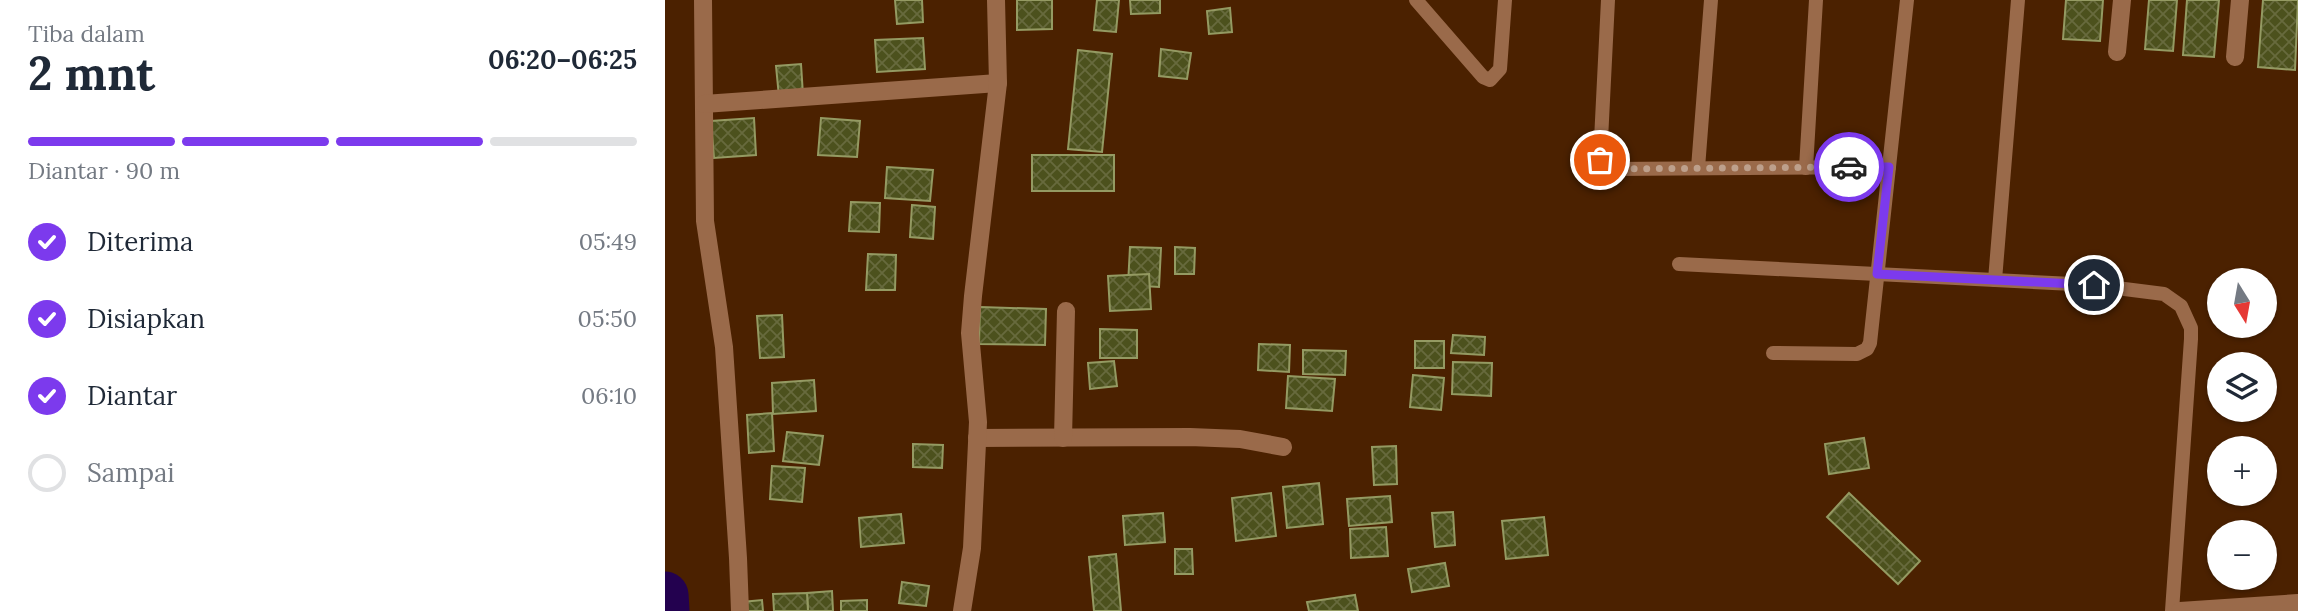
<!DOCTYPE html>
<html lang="id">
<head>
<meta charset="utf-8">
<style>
  body { margin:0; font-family:Lora,serif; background:#f6f6f7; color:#1f2937; height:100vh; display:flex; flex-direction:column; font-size:26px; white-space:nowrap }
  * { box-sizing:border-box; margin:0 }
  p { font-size:23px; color:#747a83 }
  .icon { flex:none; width:38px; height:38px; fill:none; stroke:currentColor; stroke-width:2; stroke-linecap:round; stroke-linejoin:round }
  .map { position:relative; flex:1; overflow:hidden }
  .sheet { display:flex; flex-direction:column; background:#fff; width:665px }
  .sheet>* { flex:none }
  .needle { width:46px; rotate:169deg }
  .fabs { position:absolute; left:1542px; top:268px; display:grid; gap:14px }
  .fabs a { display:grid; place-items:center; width:70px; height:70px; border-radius:50%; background:#fff; box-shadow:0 2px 5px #0004; font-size:35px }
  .pin { position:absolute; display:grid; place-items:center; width:60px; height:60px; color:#fff; margin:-30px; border:4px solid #fff; border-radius:50%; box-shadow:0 2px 7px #0007 }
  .courier { position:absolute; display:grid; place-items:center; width:70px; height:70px; margin:-35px; border:5px solid #7c3aed; border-radius:50%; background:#fff; color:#222; box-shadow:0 2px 9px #0007 }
  .summary em { font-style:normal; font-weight:800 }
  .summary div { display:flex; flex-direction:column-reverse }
  .summary { display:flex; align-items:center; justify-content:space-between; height:119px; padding:0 28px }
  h1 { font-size:46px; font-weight:800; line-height:52px }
  .bar { display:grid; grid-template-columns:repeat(4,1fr); gap:10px 7px; align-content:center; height:84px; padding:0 28px }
  .bar i { height:9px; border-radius:5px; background:#e0e1e3 }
  .bar .current { background:#7c3aed }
  .bar p { grid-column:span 4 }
  ol { padding:0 28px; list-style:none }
  li { display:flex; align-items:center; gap:21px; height:77px }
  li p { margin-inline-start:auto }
  li .icon { padding:7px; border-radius:50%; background:#7c3aed; color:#fff; stroke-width:4 }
  li:last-child { color:#747a83 }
  li i { width:38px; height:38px; border:4px solid #e0e1e3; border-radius:50% }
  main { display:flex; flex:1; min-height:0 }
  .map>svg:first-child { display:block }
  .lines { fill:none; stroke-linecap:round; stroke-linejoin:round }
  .river { stroke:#23014f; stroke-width:47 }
  .building { fill:url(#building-cross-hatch); stroke:#949a62; stroke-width:2 }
  .lane { stroke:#9a6a4a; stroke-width:14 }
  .street { stroke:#9a6a4a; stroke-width:18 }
  .done { stroke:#bda08c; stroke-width:7; stroke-dasharray:0 12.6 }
  .route { stroke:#7c3aed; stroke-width:9 }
</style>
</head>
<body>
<main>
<section class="sheet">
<div class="summary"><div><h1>2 mnt</h1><p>Tiba dalam</p></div><em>06:20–06:25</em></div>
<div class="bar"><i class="current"></i><i class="current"></i><i class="current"></i><i></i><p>Diantar · 90 m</p></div>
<ol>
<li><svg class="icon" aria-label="check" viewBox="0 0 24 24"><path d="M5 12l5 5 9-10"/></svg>Diterima<p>05:49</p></li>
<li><svg class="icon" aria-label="check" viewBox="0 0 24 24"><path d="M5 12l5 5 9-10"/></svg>Disiapkan<p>05:50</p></li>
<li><svg class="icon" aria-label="check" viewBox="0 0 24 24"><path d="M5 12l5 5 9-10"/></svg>Diantar<p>06:10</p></li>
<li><i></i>Sampai</li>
</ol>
</section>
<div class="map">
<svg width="1633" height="611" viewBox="0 0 1633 611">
  <defs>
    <pattern id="building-cross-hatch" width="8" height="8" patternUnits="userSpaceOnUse" patternTransform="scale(1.75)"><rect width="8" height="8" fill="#4c511d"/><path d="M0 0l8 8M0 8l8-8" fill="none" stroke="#676a3d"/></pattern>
  </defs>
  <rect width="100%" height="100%" fill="#4b2100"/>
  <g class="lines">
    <polyline class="river" points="0,595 1,611"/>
  </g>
  <g class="building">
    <polygon points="230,0 257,0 258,22 232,24"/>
    <polygon points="352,0 387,0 387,29 352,30"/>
    <polygon points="432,0 454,0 451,32 429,30"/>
    <polygon points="465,0 495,0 495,13 466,14"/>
    <polygon points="1401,0 1438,0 1435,41 1398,39"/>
    <polygon points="1484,0 1512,0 1508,51 1480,49"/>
    <polygon points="1522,0 1554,0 1549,57 1518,55"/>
    <polygon points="1598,0 1633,0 1630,70 1593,67"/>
    <polygon points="565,8 567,32 544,34 542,11"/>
    <polygon points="258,38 260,69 212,72 210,40"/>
    <polygon points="496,49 526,53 522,79 494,76"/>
    <polygon points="413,50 447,54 437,152 403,149"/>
    <polygon points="136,64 138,95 114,97 111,66"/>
    <polygon points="89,118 91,155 49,158 46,121"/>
    <polygon points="156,118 195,121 192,157 153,155"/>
    <rect x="367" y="155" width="82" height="36"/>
    <polygon points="222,167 268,170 265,201 220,198"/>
    <polygon points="186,202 215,203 214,232 184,231"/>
    <polygon points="247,205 270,207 268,239 245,237"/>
    <polygon points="465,247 496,248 494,287 463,285"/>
    <polygon points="510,247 530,248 529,274 510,274"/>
    <polygon points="203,254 231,255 230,290 201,290"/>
    <polygon points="484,274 486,309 445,311 443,276"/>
    <polygon points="315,307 381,309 380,345 314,344"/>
    <polygon points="117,315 119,357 95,358 92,316"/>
    <polygon points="435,329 472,330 472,358 435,358"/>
    <polygon points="788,335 820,337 819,355 786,353"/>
    <rect x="750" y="341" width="29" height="27"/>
    <polygon points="594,344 625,345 624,372 593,370"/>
    <polygon points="638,350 681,351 680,375 638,374"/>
    <polygon points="449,361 452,386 425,389 423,363"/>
    <polygon points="788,362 827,363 826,396 787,394"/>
    <polygon points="748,375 779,378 776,410 745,407"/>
    <polygon points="623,376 670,379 667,411 621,408"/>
    <polygon points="149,380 151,411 108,414 107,383"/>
    <polygon points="107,413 109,451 84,453 82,415"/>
    <polygon points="122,432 158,436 154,465 118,461"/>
    <polygon points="1199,438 1204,468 1164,474 1160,444"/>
    <polygon points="248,444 278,445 277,468 248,467"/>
    <polygon points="731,446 732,484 709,485 707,447"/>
    <polygon points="107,466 140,468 137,502 105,499"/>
    <polygon points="654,483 658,524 622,528 618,487"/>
    <polygon points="606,493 611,536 571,541 567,498"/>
    <polygon points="1184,493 1255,561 1233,584 1162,517"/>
    <polygon points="725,496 727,522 684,526 682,499"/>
    <polygon points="788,512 790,545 770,547 767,513"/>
    <polygon points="498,513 500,542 460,545 458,516"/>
    <polygon points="236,514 239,543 196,547 194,518"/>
    <polygon points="879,517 883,555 841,559 837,521"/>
    <polygon points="721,527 723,556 686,558 685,529"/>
    <polygon points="510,549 527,549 528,574 510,574"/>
    <polygon points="451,554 456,611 429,611 424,557"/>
    <polygon points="780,563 784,586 747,592 743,569"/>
    <polygon points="237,582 264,586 261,606 234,603"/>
    <polygon points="167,591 168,611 143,611 142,593"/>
    <polygon points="142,593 143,611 109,611 108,594"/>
    <polygon points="690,595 693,611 644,611 642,602"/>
    <polygon points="97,600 98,611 78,611 77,602"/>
    <polygon points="202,600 202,611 176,611 176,601"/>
  </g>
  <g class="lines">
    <g class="lane">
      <polyline points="751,0 818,77 825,80 835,69 840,0"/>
      <polyline points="943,0 935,160 938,165 947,169 1224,167"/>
      <polyline points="1033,168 1046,0"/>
      <polyline points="1141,168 1151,0"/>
      <polyline points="1014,264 1428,285 1499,294 1516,306 1526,328 1526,339 1507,611"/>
      <polyline points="1330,280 1353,0"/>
      <polyline points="1108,353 1192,354 1202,349 1205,343 1242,0"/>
    </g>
    <g class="street">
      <polyline points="38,0 40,221 59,347 73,558 75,611"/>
      <polyline points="1452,52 1457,0"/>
      <polyline points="1570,57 1575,0"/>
      <polyline points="39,104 333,83"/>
      <polyline points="312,438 525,437 575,439 618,447"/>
      <polyline points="398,438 401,311"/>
      <polyline points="297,611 307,548 313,422 305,333 308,296 333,83 331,0"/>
      <polyline points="1515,611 1633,603"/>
    </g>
  </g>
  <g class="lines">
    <polyline class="done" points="935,160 938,165 947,169 1184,167"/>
    <polyline class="route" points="1184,167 1224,167 1212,274 1429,285"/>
  </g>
</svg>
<div class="fabs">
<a><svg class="needle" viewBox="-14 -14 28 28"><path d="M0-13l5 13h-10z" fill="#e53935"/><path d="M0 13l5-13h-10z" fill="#747a83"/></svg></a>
<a><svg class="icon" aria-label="layers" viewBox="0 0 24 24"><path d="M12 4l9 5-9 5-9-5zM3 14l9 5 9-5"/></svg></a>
<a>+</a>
<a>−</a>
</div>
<div class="pin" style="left:935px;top:160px;background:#ea580c"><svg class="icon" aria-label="bag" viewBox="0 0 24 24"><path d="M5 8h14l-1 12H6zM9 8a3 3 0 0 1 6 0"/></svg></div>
<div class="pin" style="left:1429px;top:285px;background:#1f2937"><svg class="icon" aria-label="home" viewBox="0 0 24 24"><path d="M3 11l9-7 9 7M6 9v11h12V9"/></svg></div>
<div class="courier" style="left:1184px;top:167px"><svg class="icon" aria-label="car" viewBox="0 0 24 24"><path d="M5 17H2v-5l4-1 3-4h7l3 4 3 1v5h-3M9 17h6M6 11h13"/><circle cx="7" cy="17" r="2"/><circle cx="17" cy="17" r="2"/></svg></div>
</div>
</main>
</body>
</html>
